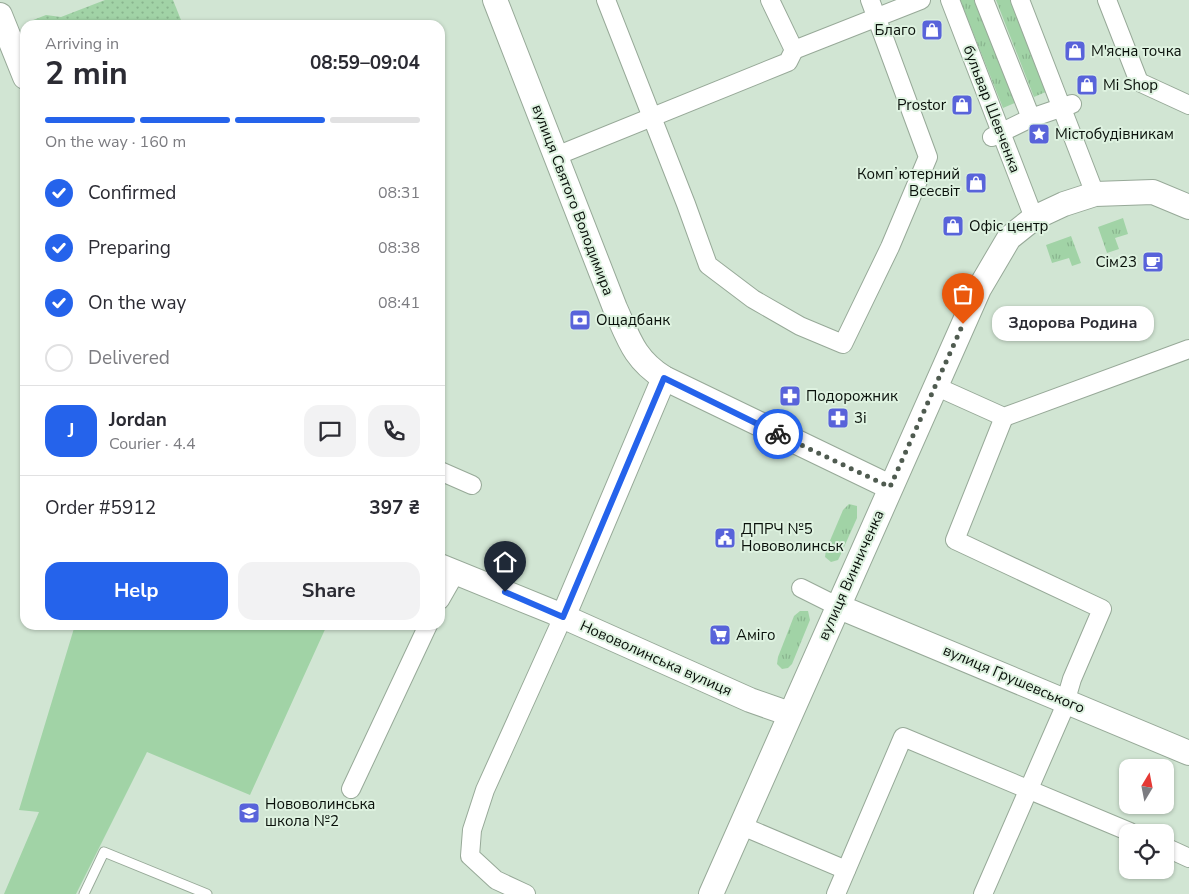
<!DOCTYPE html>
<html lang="en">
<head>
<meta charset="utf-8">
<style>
  body { margin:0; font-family:"Nunito Sans",sans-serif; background:#f2f2f3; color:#2b2b33; height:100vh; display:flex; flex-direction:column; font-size:19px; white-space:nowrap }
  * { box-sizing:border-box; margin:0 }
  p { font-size:16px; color:#7c7c81 }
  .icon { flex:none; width:28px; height:28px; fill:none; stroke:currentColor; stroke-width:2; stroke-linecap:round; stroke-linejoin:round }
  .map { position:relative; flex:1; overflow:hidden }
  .side { position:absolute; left:20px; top:20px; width:425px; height:610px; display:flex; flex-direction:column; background:#fff; border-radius:15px; box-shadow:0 1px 4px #0004 }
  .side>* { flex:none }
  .needle { width:32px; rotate:10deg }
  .fabs { position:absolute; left:1119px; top:759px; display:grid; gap:10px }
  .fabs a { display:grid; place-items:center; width:55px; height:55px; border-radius:10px; background:#fff; box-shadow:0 1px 4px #0004; font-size:25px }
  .pin { position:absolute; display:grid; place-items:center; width:42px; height:42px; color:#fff; margin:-51px -21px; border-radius:50% 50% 50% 0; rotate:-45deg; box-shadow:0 0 5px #0007 }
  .pin .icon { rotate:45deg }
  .courier { position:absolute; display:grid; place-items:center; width:50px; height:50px; margin:-25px; border:4px solid #2563eb; border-radius:50%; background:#fff; color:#222; box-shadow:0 1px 6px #0007 }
  .bubble { position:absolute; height:35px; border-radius:15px; background:#fff; box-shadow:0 1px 4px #0004; font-size:16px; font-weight:700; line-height:35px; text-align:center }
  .overview em { font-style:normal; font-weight:700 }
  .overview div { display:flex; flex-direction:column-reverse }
  .overview { display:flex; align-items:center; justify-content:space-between; height:85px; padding:0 25px }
  h1 { font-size:32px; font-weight:700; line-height:38px }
  .bar { display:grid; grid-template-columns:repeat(4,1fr); gap:8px 5px; align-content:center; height:60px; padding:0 25px }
  .bar i { height:6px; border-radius:4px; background:#e1e1e2 }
  .bar .active { background:#2563eb }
  .bar p { grid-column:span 4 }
  .line { display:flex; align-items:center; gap:12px; padding:0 25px; border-top:1px solid #e1e1e2 }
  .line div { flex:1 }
  .round { display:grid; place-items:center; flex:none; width:52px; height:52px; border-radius:15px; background:#f2f2f3 }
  ol { padding:0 25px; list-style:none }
  li { display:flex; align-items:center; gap:15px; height:55px }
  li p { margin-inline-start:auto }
  li .icon { padding:5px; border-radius:50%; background:#2563eb; color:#fff; stroke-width:4 }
  li:last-child { color:#7c7c81 }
  li i { width:28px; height:28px; border:2px solid #e1e1e2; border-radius:50% }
  .button { display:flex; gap:10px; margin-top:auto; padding:10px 25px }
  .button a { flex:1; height:58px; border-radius:15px; background:#2563eb; color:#fff; font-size:20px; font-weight:700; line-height:58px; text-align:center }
  .button a+a { background:#f2f2f3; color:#2b2b33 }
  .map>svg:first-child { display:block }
  .grass { fill:url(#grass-tufts) }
  .park { fill:url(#park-dots) }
  .garden { fill:#a1d3a6 }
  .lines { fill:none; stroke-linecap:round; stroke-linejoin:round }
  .lane-casing { stroke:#97a998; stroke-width:11 }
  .street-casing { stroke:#97a998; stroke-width:20 }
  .secondary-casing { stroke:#97a998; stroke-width:26 }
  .lane { stroke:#fff; stroke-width:9 }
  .street { stroke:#fff; stroke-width:18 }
  .secondary { stroke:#fff; stroke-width:24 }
  .done { stroke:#4f5b50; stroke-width:5; stroke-dasharray:0 9 }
  .route { stroke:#2563eb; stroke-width:6 }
  .labels { text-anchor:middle; stroke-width:4; stroke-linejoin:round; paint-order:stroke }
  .poi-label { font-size:15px; fill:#09100a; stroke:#def2e0; text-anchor:start }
  .street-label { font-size:15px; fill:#09100a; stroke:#def2e0 }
</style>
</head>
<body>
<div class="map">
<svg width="1189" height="894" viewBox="0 0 1189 894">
  <defs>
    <pattern id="grass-tufts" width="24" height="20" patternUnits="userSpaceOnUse" patternTransform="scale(1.25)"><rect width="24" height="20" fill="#a1d3a6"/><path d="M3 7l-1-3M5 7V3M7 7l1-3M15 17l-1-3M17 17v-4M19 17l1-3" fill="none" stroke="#89b48e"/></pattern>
    <pattern id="park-dots" width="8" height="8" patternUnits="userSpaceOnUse" patternTransform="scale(1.25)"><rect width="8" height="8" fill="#a1d3a6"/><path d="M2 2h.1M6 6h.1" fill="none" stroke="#89b48e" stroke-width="1.8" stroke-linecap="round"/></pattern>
  </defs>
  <rect width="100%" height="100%" fill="#d1e5d3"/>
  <g class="grass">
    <polygon points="960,0 977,0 1017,102 1003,108"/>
    <polygon points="996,0 1012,0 1048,91 1034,97"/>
    <polygon points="1123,218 1128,234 1115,238 1119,249 1107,253 1098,227"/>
    <polygon points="1071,236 1081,263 1072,266 1069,258 1052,263 1046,245"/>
    <polygon points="849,504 857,506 857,518 840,556 838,560 831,562 825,557 826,550 843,510"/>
    <polygon points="800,611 808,611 810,620 792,664 788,668 782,669 777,664 778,657 794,616"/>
  </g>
  <polygon class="park" points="105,0 173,0 183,25 29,25 28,22 46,15 61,17"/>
  <polygon class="garden" points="75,625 327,625 250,795 147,752 76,894 4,894 39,812 19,810"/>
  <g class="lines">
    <g class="lane-casing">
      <polyline id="lane" points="84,894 104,852 207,894"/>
    </g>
    <g class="street-casing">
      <g id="street">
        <polyline points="606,0 686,204 708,265 753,299 800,326 843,344 890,247 928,157 870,0"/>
        <polyline points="950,0 1034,218"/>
        <polyline points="984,0 1031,118"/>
        <polyline points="1020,0 1095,194"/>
        <polyline points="1107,0 1139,82 1189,105"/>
        <polyline points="794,50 921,0"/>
        <polyline points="992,137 1031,118 1072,104"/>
        <polyline points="556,156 788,62 794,50 770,0"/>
        <polyline points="935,386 1004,417 1189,349"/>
        <polyline points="440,471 472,485"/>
        <polyline points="801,588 837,606"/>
        <polyline points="440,600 456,572"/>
        <polyline points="351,789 428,625"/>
        <polyline points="742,826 846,870"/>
        <polyline points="1165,847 1189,858"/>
        <polyline points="526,894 496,880 470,856 472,830 485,790 563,617"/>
        <polyline points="836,894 903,737 1130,832"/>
        <polyline points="983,894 1062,713 1072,679 1102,609 955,540 1004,417"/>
      </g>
    </g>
    <g class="secondary-casing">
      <g id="secondary">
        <path d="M495,0L615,308C629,339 634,359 664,378L890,487"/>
        <polyline points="0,15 25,77"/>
        <polyline points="440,566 553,612 750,700 790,714"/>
        <polyline points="837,606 1189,753"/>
        <polyline points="563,617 664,378"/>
        <polyline points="711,894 979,289 1009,238 1034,218 1064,204 1095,194 1153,192 1189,207"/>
      </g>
    </g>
    <use href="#lane" class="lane"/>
    <use href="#street" class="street"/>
    <use href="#secondary" class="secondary"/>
  </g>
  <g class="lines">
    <polyline class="done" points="778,434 890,487 963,324"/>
    <polyline class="route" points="505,592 563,617 664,378 778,434"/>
  </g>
  <defs>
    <g id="shop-square" transform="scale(1.125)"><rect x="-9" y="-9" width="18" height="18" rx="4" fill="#5863da" stroke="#def2e0"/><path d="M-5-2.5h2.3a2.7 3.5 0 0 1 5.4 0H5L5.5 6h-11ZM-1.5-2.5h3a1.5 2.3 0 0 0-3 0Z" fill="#fff"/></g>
    <g id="sight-square" transform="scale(1.125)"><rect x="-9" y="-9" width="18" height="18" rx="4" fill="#5863da" stroke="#def2e0"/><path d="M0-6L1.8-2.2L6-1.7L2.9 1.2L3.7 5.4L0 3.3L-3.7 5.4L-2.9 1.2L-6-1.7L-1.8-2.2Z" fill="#fff"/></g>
    <g id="cafe-square" transform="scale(1.125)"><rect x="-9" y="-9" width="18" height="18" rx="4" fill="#5863da" stroke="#def2e0"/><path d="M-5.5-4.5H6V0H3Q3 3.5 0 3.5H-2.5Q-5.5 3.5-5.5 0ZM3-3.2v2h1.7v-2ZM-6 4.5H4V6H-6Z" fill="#fff"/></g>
    <g id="bank-square" transform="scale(1.125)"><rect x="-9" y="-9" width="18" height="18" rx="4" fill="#5863da" stroke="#def2e0"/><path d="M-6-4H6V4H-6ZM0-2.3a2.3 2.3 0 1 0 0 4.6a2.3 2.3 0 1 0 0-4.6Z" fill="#fff"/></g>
    <g id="pharmacy-square" transform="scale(1.125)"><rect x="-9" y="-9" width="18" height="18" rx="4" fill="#5863da" stroke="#def2e0"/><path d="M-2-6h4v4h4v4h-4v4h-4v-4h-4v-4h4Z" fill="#fff"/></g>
    <g id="civic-square" transform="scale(1.125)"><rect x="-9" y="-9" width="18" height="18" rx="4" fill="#5863da" stroke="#def2e0"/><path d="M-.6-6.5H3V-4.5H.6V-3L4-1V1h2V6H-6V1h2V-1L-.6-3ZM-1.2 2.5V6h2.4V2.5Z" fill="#fff"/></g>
    <g id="supermarket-square" transform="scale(1.125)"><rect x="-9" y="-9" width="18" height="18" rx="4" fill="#5863da" stroke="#def2e0"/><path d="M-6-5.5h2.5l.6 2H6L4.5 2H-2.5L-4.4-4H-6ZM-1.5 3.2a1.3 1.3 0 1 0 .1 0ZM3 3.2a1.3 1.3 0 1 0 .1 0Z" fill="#fff"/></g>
    <g id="school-square" transform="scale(1.125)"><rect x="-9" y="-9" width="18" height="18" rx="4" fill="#5863da" stroke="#def2e0"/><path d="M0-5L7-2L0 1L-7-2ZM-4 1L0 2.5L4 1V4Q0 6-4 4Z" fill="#fff"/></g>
  </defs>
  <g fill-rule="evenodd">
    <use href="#shop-square" x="932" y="30"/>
    <use href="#shop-square" x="1075" y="51"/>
    <use href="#shop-square" x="1087" y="85"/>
    <use href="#shop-square" x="962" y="105"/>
    <use href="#sight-square" x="1039" y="134"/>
    <use href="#shop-square" x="976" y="183"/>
    <use href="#shop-square" x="953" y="226"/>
    <use href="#cafe-square" x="1153" y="262"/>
    <use href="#bank-square" x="580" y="320"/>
    <use href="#pharmacy-square" x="790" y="396"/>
    <use href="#pharmacy-square" x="838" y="418"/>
    <use href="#civic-square" x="725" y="538"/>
    <use href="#supermarket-square" x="720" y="635"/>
    <use href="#school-square" x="249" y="813"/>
  </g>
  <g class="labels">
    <g class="poi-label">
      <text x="916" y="35" text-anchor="end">Благо</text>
      <text x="1091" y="56">М'ясна точка</text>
      <text x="1103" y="90">Mi Shop</text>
      <text x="946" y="110" text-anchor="end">Prostor</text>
      <text x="1055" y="139">Містобудівникам</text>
      <text x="960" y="179" text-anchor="end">Компʼютерний<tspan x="960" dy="17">Всесвіт</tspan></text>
      <text x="969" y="231">Офіс центр</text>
      <text x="1137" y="267" text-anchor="end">Сім23</text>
      <text x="596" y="325">Ощадбанк</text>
      <text x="806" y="401">Подорожник</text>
      <text x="854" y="423">3і</text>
      <text x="741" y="534">ДПРЧ №5<tspan x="741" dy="17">Нововолинськ</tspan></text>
      <text x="736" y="640">Аміго</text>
      <text x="265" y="809">Нововолинська<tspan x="265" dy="17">школа №2</tspan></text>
    </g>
    <g class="street-label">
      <text transform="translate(992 109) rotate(69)" y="5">бульвар Шевченка</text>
      <text transform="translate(573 200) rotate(69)" y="5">вулиця Святого Володимира</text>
      <text transform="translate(851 575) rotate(-66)" y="5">вулиця Винниченка</text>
      <text transform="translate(656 658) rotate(24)" y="5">Нововолинська вулиця</text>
      <text transform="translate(1014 679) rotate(23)" y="5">вулиця Грушевського</text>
    </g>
  </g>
</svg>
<div class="fabs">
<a><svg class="needle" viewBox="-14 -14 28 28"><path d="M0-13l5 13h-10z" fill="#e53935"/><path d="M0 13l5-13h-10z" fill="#7c7c81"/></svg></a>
<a><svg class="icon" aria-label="locate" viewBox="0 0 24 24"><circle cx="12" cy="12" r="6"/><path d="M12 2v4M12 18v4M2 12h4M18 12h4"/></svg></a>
</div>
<div class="pin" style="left:963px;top:324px;background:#ea580c"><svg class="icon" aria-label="bag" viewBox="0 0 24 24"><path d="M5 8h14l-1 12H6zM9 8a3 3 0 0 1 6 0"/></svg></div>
<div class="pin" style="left:505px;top:592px;background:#1f2937"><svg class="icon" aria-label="home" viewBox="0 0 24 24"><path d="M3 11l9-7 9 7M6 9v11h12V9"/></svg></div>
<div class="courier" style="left:778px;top:434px"><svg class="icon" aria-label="bike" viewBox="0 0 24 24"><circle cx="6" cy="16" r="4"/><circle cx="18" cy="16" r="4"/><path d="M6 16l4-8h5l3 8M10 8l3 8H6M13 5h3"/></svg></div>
<div class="bubble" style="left:992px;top:306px;width:162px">Здорова Родина</div>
<section class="side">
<div class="overview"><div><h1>2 min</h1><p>Arriving in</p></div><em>08:59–09:04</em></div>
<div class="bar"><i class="active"></i><i class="active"></i><i class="active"></i><i></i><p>On the way · 160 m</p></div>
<ol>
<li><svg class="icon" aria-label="check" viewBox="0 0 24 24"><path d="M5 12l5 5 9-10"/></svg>Confirmed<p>08:31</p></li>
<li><svg class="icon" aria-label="check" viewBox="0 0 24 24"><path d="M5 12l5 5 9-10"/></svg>Preparing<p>08:38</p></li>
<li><svg class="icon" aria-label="check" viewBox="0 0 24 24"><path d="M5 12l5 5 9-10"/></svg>On the way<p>08:41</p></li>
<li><i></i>Delivered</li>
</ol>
<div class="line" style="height:90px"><b class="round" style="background:#2563eb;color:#fff">J</b><div><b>Jordan</b><p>Courier · 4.4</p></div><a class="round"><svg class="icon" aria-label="chat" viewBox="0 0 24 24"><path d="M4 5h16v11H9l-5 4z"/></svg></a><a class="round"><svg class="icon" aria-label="phone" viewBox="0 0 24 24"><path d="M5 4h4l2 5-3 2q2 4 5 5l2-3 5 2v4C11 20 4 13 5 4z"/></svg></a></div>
<div class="line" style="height:65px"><div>Order #5912</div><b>397 ₴</b></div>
<div class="button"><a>Help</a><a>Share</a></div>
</section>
</div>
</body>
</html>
